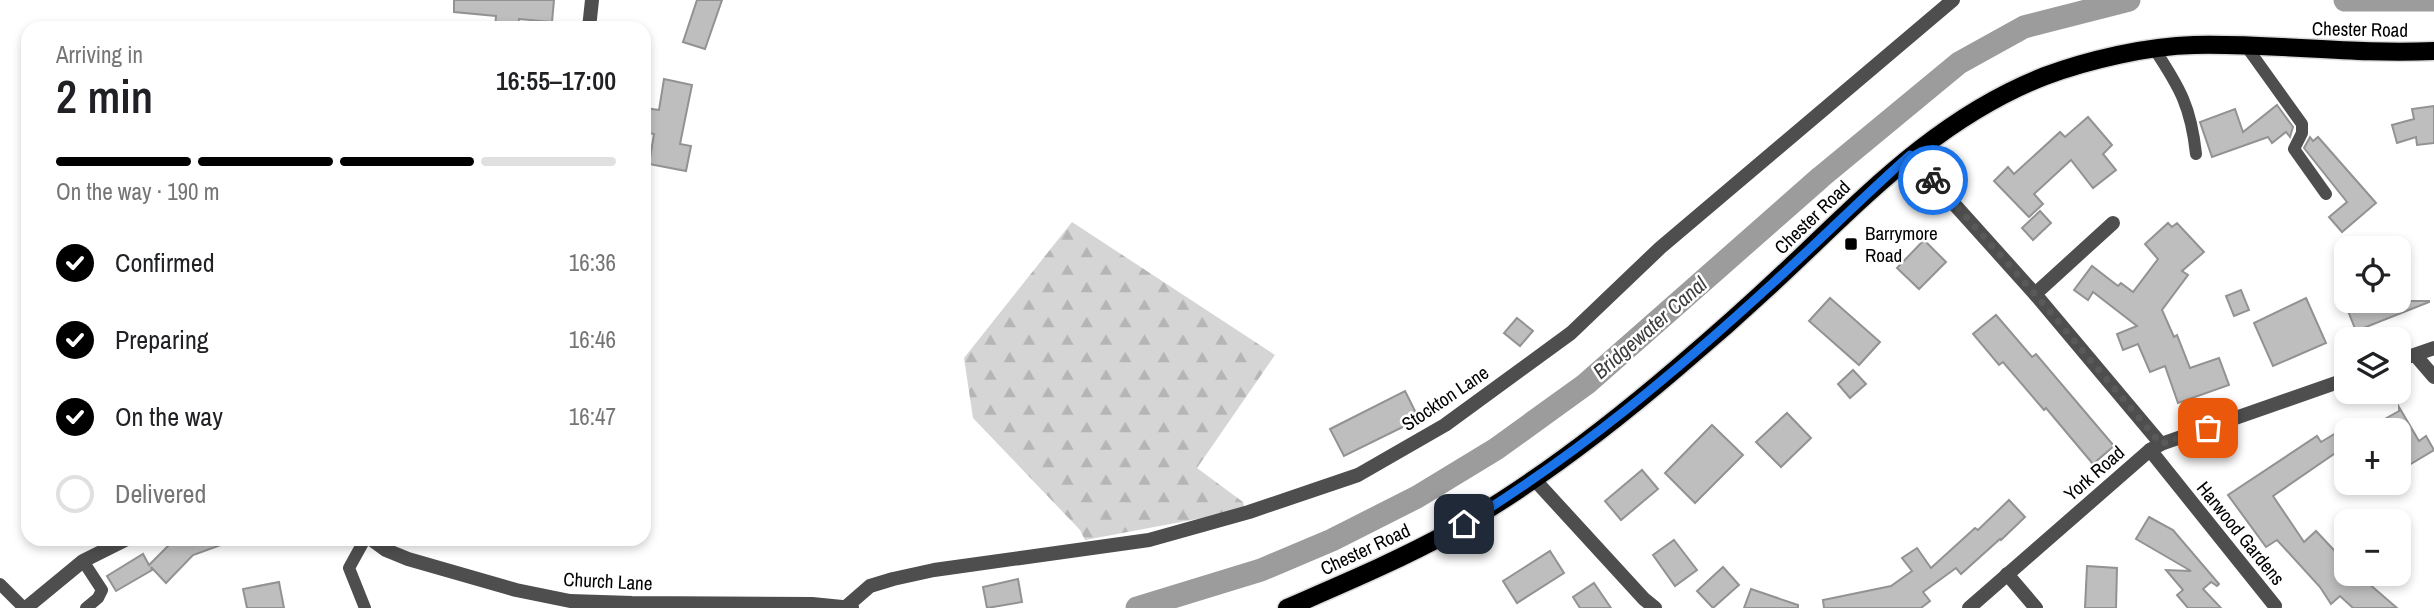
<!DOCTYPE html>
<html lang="en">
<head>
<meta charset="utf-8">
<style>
  body { margin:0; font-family:"Archivo Narrow",sans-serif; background:#f2f2f2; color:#202124; height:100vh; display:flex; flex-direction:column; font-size:26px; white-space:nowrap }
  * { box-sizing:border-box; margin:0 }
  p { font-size:23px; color:#757577 }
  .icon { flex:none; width:38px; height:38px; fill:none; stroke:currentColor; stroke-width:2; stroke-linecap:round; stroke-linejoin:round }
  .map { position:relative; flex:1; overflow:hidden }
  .panel { position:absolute; left:21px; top:21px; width:630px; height:525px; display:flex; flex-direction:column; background:#fff; border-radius:21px; box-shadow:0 4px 10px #0003 }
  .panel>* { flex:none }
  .fabs { position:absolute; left:2334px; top:236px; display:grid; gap:14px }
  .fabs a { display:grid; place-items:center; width:77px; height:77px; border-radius:14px; background:#fff; box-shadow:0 4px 10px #0003; font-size:35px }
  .pin { position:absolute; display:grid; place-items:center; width:60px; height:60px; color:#fff; margin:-30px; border-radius:14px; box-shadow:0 4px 10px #0006 }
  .courier { position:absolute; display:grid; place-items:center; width:70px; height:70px; margin:-35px; border:5px solid #1a73e8; border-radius:50%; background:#fff; color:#222; box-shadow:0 2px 9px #0007 }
  .head em { font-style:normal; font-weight:600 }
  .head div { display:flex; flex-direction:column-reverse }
  .head { display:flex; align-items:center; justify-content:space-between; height:119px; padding:0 35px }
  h1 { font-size:46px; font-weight:600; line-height:52px }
  .bar { display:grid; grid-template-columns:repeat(4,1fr); gap:10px 7px; align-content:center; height:84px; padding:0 35px }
  .bar i { height:9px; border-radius:5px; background:#e0e0e0 }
  .bar .current { background:#000 }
  .bar p { grid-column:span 4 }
  ol { padding:0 35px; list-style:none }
  li { display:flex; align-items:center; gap:21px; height:77px }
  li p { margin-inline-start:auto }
  li .icon { padding:7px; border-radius:50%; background:#000; color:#fff; stroke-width:4 }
  li:last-child { color:#757577 }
  li i { width:38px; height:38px; border:4px solid #e0e0e0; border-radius:50% }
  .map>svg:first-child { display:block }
  .forest { fill:url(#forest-firs) }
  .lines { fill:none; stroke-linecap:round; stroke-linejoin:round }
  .canal { stroke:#9c9c9c; stroke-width:23 }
  .building { fill:#bebebe; stroke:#929292; stroke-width:2 }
  .primary-casing { stroke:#dbdbdb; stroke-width:21 }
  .service { stroke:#4e4e4e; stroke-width:12 }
  .minor { stroke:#4e4e4e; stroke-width:14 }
  .tertiary { stroke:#4e4e4e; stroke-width:14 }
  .primary { stroke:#000; stroke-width:18 }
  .done { stroke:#595959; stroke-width:7; stroke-dasharray:0 12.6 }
  .route { stroke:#1a73e8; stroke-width:9 }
  .poi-dot { fill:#000; stroke:#fff; stroke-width:2.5 }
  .labels { text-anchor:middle; stroke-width:5; stroke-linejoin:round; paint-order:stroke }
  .street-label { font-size:19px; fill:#000; stroke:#fff }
  .poi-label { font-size:19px; fill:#000; stroke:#fff; text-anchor:start }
  .water-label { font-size:21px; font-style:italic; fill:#3d3d3d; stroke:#fff }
</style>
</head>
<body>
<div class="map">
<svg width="2434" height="608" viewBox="0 0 2434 608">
  <defs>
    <pattern id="forest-firs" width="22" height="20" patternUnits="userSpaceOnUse" patternTransform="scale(1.75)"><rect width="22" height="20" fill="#d5d5d5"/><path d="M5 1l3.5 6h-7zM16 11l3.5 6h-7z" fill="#b5b5b5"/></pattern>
  </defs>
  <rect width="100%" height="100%" fill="#fff"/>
  <polygon class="forest" points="1072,222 1275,355 1197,468 1243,502 1245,510 1085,540 1080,530 973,418 964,358"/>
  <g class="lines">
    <g class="canal">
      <polyline points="2345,0 2434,0"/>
      <polyline points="1137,608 1261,570 1332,540 1417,497 1496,449 1586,384 1821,177 1959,63 2024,27 2129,0"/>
    </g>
  </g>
  <g class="building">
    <polygon points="454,0 554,0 552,22 519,19 518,28 495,28 496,16 454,12"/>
    <polygon points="697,0 722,0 705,49 683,42"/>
    <polygon points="664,79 692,85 680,144 691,146 686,171 649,164 654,134 644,132 644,108 659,110"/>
    <polygon points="2277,105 2293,127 2290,137 2286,132 2272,143 2268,137 2212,157 2200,122 2235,109 2243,132"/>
    <polygon points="2434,106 2434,143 2417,145 2416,137 2397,143 2392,125 2414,119 2412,109"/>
    <polygon points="2088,117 2112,145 2103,154 2116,170 2093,188 2071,160 2034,194 2043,204 2029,217 1994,181 2008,167 2014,174 2060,132 2065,137"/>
    <polygon points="2310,137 2313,141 2318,137 2376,203 2342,232 2329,217 2347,202 2304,148"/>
    <polygon points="2040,211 2051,223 2033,240 2022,228"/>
    <polygon points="2168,223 2172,227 2177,223 2204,252 2182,271 2188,275 2162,310 2174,337 2177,335 2190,368 2219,358 2229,385 2178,403 2165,366 2150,372 2138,344 2123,350 2117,334 2137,326 2093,292 2088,300 2074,290 2092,266 2118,286 2121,283 2133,292 2158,259 2145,244"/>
    <polygon points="1924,240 1946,262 1919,289 1897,268"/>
    <polygon points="2241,290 2249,310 2234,316 2226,296"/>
    <polygon points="1830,298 1880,342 1859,365 1809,321"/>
    <polygon points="2306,298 2326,343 2273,366 2254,323"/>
    <polygon points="2344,301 2429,301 2429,302 2356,331"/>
    <polygon points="1996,315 2032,357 2036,354 2114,446 2093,464 2046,408 2044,410 2003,362 1999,365 1973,334"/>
    <polygon points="1517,318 1533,331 1520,346 1504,333"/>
    <polygon points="1853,370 1866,384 1850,398 1838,384"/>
    <polygon points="1405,391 1419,419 1344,456 1330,429"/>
    <polygon points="2399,407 2419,441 2426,436 2434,450 2399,471 2399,430 2365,430 2399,411"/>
    <polygon points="1787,413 1811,438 1781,467 1756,442"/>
    <polygon points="1712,425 1743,455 1695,503 1665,473"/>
    <polygon points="2341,430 2347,438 2347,445 2273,496 2304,542 2316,531 2347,564 2347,574 2355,574 2364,585 2367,582 2397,608 2353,608 2340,596 2331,604 2320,587 2277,540 2266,547 2228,495 2317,436 2321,442"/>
    <polygon points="1642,470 1658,489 1621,520 1605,501"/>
    <polygon points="2009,500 2025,517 2001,540 2000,539 1961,574 1956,568 1923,592 1930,601 1921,608 1824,608 1823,600 1891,586 1912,571 1902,558 1917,548 1931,568 1975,528 1978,530"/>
    <polygon points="2149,517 2173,530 2219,584 2217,586 2211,582 2203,589 2221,608 2188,608 2177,595 2183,590 2166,570 2191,571 2136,539"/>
    <polygon points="175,539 231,539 232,541 193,555 166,583 151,567 152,570 116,591 107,576 143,554 149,565"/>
    <polygon points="1674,540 1697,570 1675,586 1653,555"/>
    <polygon points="1550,551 1564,573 1517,603 1503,581"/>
    <polygon points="2087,566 2117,568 2116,608 2085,608"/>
    <polygon points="1723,567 1739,585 1713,608 1697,591"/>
    <polygon points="1018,579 1022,602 987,608 983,587"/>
    <polygon points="279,582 284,608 247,608 243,589"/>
    <polygon points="1594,583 1611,608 1580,608 1573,597"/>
    <polygon points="1751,589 1798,605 1798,608 1744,608"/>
  </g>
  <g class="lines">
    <g class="primary-casing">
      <path id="primary" d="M1287,608C1342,584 1397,561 1450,532C1528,488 1608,427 1677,368C1716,335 1754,301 1791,266C1869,192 1942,116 2045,76C2088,60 2148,46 2194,45C2274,43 2354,55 2434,51"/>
    </g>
    <g class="service">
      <polyline points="2246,46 2302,124 2302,133 2294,149 2326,194"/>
      <path d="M2155,50C2180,88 2191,107 2196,154"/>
      <polyline points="365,539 349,568 365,608"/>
      <polyline points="83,561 102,590 98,598 86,608"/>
      <polyline points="0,584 24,608"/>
    </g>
    <g class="minor">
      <polyline points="1910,155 2035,294 2161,444"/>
      <polyline points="2035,294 2113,223"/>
      <polyline points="2415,355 2434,377"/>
      <polyline points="2399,360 2434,348"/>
      <polyline points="2150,450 2275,606"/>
      <polyline points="1533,478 1644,599 1655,608"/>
      <polyline points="2007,574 2036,608"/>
      <polyline points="847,606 870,586 893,579 934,570 1149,540 1249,512 1358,475 1445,425 1571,333 1660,248 1953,0"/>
      <polyline points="1969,608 2150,450 2161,444 2347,379"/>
    </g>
    <g class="tertiary">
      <polyline points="589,28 592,0"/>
      <polyline points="371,539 386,550 408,559 516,590 570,601 632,603 812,604 852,608"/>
      <polyline points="26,608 83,561 127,539"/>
    </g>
    <use href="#primary" class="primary"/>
  </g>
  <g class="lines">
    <polyline class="done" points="1933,180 2035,294 2161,444 2208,428"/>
    <path class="route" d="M1464,524C1576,456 1678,370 1774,282C1820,240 1864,196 1910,155L1933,180"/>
  </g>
  <rect class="poi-dot" x="1844" y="237" width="14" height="14" rx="3.5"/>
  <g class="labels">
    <g class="street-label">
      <text transform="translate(2360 29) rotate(1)" y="7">Chester Road</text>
      <text transform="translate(1812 217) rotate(-44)" y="7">Chester Road</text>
      <text transform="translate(1445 398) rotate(-34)" y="7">Stockton Lane</text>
      <text transform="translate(2094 473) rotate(-41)" y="7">York Road</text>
      <text transform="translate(2241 533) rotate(51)" y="7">Harwood Gardens</text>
      <text transform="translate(1365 549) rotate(-25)" y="7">Chester Road</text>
      <text transform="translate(608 581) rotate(3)" y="7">Church Lane</text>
    </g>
    <g class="poi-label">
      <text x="1865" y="240">Barrymore<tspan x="1865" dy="22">Road</tspan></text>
    </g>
    <g class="water-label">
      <text transform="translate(1650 328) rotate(-41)" y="7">Bridgewater Canal</text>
    </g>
  </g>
</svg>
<div class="fabs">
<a><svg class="icon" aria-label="locate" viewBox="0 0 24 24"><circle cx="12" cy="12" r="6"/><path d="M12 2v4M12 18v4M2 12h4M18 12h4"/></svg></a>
<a><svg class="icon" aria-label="layers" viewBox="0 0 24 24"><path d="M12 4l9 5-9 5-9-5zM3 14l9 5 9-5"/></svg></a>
<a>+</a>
<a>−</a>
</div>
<div class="pin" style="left:2208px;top:428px;background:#ea580c"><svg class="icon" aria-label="bag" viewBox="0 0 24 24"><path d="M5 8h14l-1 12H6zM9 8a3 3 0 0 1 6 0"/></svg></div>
<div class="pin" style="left:1464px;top:524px;background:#1f2937"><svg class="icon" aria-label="home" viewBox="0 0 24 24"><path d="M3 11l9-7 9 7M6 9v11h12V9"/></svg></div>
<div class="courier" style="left:1933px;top:180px"><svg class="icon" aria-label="bike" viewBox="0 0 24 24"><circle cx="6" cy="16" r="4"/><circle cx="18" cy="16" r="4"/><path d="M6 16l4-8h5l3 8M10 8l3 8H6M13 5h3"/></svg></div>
<section class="panel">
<div class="head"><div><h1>2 min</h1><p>Arriving in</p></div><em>16:55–17:00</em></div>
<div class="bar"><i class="current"></i><i class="current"></i><i class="current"></i><i></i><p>On the way · 190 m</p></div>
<ol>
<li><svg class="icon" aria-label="check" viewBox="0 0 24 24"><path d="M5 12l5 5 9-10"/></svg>Confirmed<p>16:36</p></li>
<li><svg class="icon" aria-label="check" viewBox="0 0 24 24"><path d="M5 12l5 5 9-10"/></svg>Preparing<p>16:46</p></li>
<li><svg class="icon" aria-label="check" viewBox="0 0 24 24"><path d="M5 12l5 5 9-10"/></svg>On the way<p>16:47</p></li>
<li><i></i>Delivered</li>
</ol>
</section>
</div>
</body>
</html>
